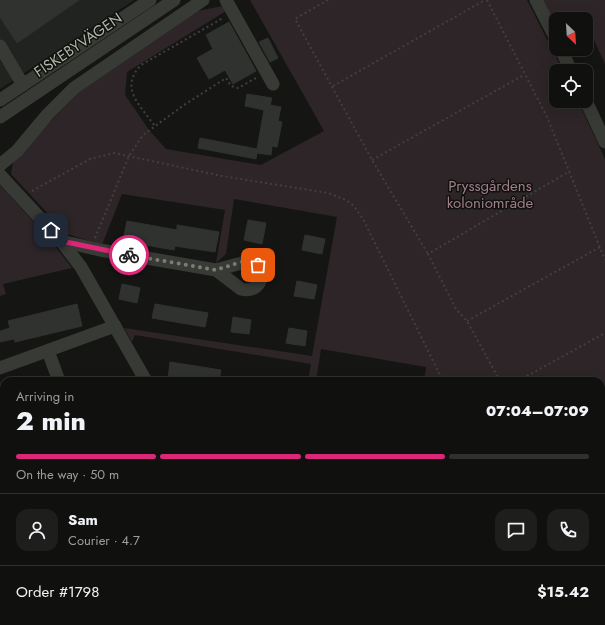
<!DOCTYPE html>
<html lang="en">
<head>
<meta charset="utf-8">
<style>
  body { margin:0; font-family:Jost,sans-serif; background:#1e1e1d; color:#f1f3f6; height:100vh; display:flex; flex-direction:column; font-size:15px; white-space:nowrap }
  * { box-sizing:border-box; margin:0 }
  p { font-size:13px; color:#9c9d9e }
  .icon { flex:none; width:22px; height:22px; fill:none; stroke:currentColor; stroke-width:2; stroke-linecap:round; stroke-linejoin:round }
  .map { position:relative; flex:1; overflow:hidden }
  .side { position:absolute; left:0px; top:377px; width:605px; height:248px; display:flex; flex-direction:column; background:#10100f; border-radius:12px 12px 0 0; box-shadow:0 4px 16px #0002,0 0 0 1px #30302f }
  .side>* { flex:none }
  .needle { width:26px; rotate:155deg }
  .buttons { position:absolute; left:549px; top:12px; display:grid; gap:8px }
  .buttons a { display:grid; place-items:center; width:44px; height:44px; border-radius:8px; background:#10100f; box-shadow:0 4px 16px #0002,0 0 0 1px #30302f; font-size:20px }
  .pin { position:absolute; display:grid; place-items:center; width:34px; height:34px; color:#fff; margin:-17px; border-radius:8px; box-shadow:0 2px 6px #0006 }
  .courier { position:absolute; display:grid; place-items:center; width:40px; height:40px; margin:-20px; border:3px solid #db2777; border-radius:50%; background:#fff; color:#222; box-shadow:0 1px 5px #0007 }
  .overview em { font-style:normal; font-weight:800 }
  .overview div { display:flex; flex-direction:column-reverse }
  .overview { display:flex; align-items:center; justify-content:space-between; height:68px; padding:0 16px }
  h1 { font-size:26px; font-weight:800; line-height:30px }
  .bar { display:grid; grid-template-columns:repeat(4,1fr); gap:6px 4px; align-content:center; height:48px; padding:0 16px }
  .bar i { height:5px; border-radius:3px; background:#30302f }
  .bar .active { background:#db2777 }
  .bar p { grid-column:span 4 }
  .line { display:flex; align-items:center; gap:10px; padding:0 16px; border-top:1px solid #30302f }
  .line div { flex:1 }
  .round { display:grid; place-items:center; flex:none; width:42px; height:42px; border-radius:12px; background:#1e1e1d }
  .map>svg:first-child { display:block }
  .built { fill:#212320 }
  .green { fill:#2d2527 }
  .building { fill:#30322f; stroke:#30322e }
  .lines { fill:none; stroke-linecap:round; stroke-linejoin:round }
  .path { stroke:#3f423b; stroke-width:2; stroke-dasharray:2 3; stroke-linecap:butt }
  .minor { stroke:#383b35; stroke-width:13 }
  .done { stroke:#7a7d74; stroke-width:4; stroke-dasharray:0 7.2 }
  .route { stroke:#db2777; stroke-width:5 }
  .labels { text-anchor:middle; stroke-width:3; stroke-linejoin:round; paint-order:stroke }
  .street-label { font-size:15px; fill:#b1b5a7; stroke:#10110f }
  .park-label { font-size:15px; fill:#a07e89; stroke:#10110f }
</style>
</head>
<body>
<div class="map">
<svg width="605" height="625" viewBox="0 0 605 625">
  <rect width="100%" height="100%" fill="#151614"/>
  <polygon class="built" points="0,0 134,0 0,89"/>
  <g class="green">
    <polygon points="250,0 527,0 563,71 556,71 556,101 578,101 605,159 605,625 494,625 494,621 601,621 601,381 424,381 426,367 321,349 316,381 308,381 311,364 135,335 132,342 124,328 312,356 337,217 234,199 226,254 216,263 225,210 122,194 102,245 67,234 11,174 13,162 76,94 197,11 223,6 226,11 127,72 125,95 149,130 166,149 261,165 324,131"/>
    <polygon points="542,0 605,0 605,64 589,29 586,30 586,19 556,19 556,25"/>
    <polygon points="0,185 51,241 72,268 3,284 6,294 0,296"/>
  </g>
  <g class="building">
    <polygon points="0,0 79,0 17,43 0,17"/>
    <polygon points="229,22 256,71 233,84 225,70 209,79 197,58 213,49 206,35"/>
    <polygon points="268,38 278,58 270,62 259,42"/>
    <polygon points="247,94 272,98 270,105 281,107 278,121 282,122 277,147 272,146 271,155 257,153 256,159 198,148 200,138 257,149 264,110 245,106"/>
    <polygon points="248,220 266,223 262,244 244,240"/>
    <polygon points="127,221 177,230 177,225 219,232 215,252 175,246 174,250 123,241"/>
    <polygon points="305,235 325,239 322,254 302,250"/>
    <polygon points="297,281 317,285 314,299 294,296"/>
    <polygon points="122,284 140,288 137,303 119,299"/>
    <polygon points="77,304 82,326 15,342 14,339 0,342 0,331 10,328 8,321"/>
    <polygon points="155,304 208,313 205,327 152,318"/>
    <polygon points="233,317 251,320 249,334 231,332"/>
    <polygon points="289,328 307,331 305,346 286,343"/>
    <polygon points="170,362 221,370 219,381 182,381 168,379"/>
  </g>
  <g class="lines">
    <g class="path">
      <polyline points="328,0 295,19 372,160 428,254"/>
      <polyline points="487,0 547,117 605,260"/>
      <polyline points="333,86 485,0"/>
      <path d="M154,125C140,105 119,88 141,65L223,18"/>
      <polyline points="372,160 524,75"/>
      <polyline points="32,191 90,159 114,153 222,176 328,193 346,200 354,206 363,219 443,381"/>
      <polyline points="95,238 129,156 143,135 184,105 226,78 231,86 238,88 256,78"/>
      <polyline points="467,321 600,247"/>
      <polyline points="500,381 467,321 456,309 428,254 570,171"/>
      <polyline points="518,381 605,333"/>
      <polyline points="601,422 605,420"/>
      <polyline points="601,512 605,510"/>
      <polyline points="585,621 587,625"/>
    </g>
    <g class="minor">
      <polyline points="226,0 273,84"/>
      <polyline points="536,0 556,39"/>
      <polyline points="0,46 23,85"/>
      <polyline points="561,49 571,71"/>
      <polyline points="0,100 150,0"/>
      <polyline points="586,101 605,142"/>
      <polyline points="0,117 174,0"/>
      <polyline points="0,165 17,151 48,114 74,88 203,0"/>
      <polyline points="0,175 61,241 81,267 146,381"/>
      <path d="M61,241L100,250L216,270L241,289C262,295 270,267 249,261L216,270"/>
      <polyline points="48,351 59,381"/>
      <polyline points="0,368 115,326"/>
      <polyline points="0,481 4,480"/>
      <polyline points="146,621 147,625"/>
      <polyline points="282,621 284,625"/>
      <polyline points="122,625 133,621"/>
    </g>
  </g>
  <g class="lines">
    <polyline class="done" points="129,255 216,270 244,261 249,261 258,265"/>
    <polyline class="route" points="51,230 61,241 129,255"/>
  </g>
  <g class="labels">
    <g class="street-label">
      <text transform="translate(78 45) rotate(-34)" y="5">FISKEBYVÄGEN</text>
    </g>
    <g class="park-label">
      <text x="490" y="191">Pryssgårdens<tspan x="490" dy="17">koloniområde</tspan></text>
    </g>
  </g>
</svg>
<div class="buttons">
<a><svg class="needle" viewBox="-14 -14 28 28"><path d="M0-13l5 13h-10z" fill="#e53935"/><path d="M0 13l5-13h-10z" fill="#9c9d9e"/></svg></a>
<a><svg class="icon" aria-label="locate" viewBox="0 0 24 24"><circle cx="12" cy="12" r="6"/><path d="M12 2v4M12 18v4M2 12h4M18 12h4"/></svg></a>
</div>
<div class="pin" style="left:258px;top:265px;background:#ea580c"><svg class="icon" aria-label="bag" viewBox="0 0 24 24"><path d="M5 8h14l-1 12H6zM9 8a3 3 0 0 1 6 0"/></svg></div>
<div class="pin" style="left:51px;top:230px;background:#1f2937"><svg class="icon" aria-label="home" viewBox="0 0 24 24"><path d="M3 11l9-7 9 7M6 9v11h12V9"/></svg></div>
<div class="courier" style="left:129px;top:255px"><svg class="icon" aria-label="bike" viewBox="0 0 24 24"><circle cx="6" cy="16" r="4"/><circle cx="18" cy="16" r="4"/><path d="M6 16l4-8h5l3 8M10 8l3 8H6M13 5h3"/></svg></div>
<section class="side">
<div class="overview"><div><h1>2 min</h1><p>Arriving in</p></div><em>07:04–07:09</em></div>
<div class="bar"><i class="active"></i><i class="active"></i><i class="active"></i><i></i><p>On the way · 50 m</p></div>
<div class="line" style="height:72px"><a class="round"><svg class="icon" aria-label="person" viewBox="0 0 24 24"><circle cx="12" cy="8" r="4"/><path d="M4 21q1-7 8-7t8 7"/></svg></a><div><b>Sam</b><p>Courier · 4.7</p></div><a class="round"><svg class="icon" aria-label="chat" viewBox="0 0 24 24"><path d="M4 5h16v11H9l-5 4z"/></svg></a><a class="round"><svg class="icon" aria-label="phone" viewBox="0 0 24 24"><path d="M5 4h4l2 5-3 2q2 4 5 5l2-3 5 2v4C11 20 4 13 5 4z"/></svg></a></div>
<div class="line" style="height:52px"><div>Order #1798</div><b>$15.42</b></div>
</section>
</div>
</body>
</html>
